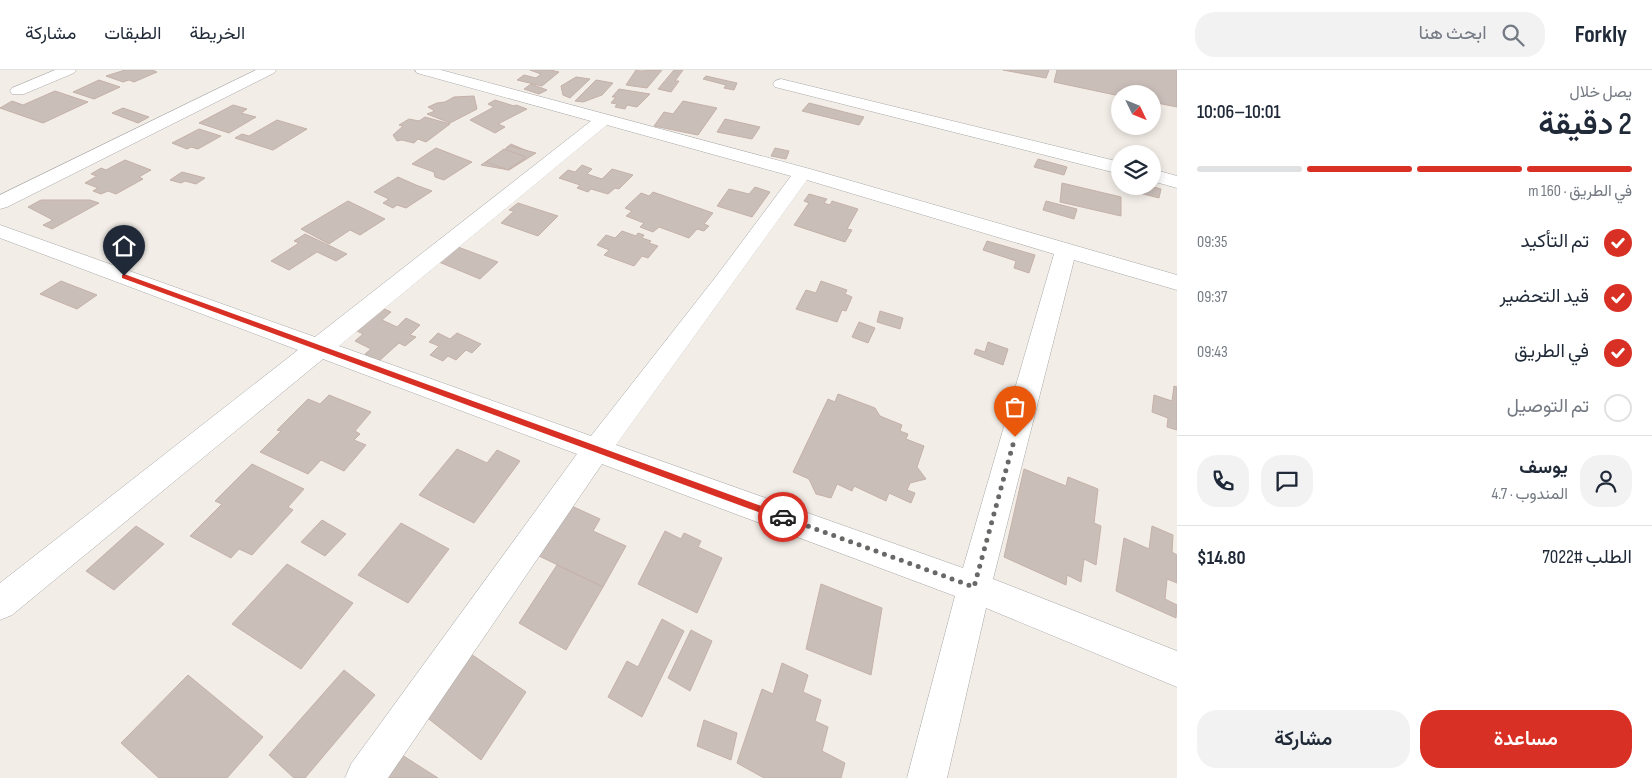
<!DOCTYPE html>
<html lang="ar">
<head>
<meta charset="utf-8">
<style>
  body { margin:0; font-family:"Sofia Sans Condensed",Vazirmatn,sans-serif; background:#f2f2f3; color:#1f2937; direction:rtl; height:100vh; display:flex; flex-direction:column; font-size:19px; white-space:nowrap }
  * { box-sizing:border-box; margin:0 }
  p { font-size:16px; color:#747a83 }
  .icon { flex:none; width:28px; height:28px; fill:none; stroke:currentColor; stroke-width:2; stroke-linecap:round; stroke-linejoin:round }
  .map { position:relative; flex:1; overflow:hidden; direction:ltr }
  .drawer { display:flex; flex-direction:column; background:#fff; width:475px }
  .drawer>* { flex:none }
  .needle { width:32px; rotate:133deg }
  .tools { position:absolute; left:1111px; top:15px; display:grid; gap:10px }
  .tools a { display:grid; place-items:center; width:50px; height:50px; border-radius:50%; background:#fff; box-shadow:0 2px 8px #0003; font-size:25px }
  .pin { position:absolute; display:grid; place-items:center; width:42px; height:42px; color:#fff; margin:-51px -21px; border-radius:50% 50% 50% 0; rotate:-45deg; box-shadow:0 0 5px #0007 }
  .pin .icon { rotate:45deg }
  .courier { position:absolute; display:grid; place-items:center; width:50px; height:50px; margin:-25px; border:4px solid #d93025; border-radius:50%; background:#fff; color:#222; box-shadow:0 1px 6px #0007 }
  .summary em { font-style:normal; font-weight:600 }
  .summary div { display:flex; flex-direction:column-reverse }
  .summary { display:flex; align-items:center; justify-content:space-between; height:85px; padding:0 20px }
  h1 { font-size:32px; font-weight:600; line-height:38px }
  .bar { display:grid; grid-template-columns:repeat(4,1fr); gap:8px 5px; align-content:center; height:60px; padding:0 20px }
  .bar i { height:6px; border-radius:4px; background:#e0e1e3 }
  .bar .on { background:#d93025 }
  .bar p { grid-column:span 4 }
  .line { display:flex; align-items:center; gap:12px; padding:0 20px; border-top:1px solid #e0e1e3 }
  .line div { flex:1 }
  .round { display:grid; place-items:center; flex:none; width:52px; height:52px; border-radius:20px; background:#f2f2f3 }
  ol { padding:0 20px; list-style:none }
  li { display:flex; align-items:center; gap:15px; height:55px }
  li p { margin-inline-start:auto }
  li .icon { padding:5px; border-radius:50%; background:#d93025; color:#fff; stroke-width:4 }
  li:last-child { color:#747a83 }
  li i { width:28px; height:28px; border:2px solid #e0e1e3; border-radius:50% }
  .action { display:flex; gap:10px; margin-top:auto; padding:10px 20px }
  .action a { flex:1; height:58px; border-radius:20px; background:#d93025; color:#fff; font-size:20px; font-weight:600; line-height:58px; text-align:center }
  .action a+a { background:#f2f2f3; color:#1f2937 }
  header { display:flex; align-items:center; gap:30px; box-sizing:border-box; height:70px; padding:0 25px; background:#fff; border-bottom:1px solid #e0e1e3 }
  header strong { font-size:24px }
  nav { display:flex; gap:28px; margin-inline-start:auto; font-size:18px }
  .search { width:350px; height:45px; background:#f2f2f3; display:flex; align-items:center; gap:12px; box-sizing:border-box; padding:0 18px; border-radius:20px; color:#747a83; font-size:19px }
  main { display:flex; flex:1; min-height:0 }
  .map>svg:first-child { display:block }
  .building { fill:#cabeb9; stroke:#c5b1a8 }
  .lines { fill:none; stroke-linecap:round; stroke-linejoin:round }
  .minor-casing { stroke:#a8a8a8; stroke-width:1 }
  .minor { fill:#fff; fill-rule:evenodd }
  .route { fill:#d93025 }
  .done { stroke:#6a6866; stroke-width:5; stroke-dasharray:0 9 }
</style>
</head>
<body>
<header>
<strong>Forkly</strong>
<div class="search"><svg class="icon" aria-label="search" viewBox="0 0 24 24"><circle cx="10" cy="10" r="6"/><path d="M15 15l6 6"/></svg>ابحث هنا</div>
<nav><a>الخريطة</a><a>الطبقات</a><a>مشاركة</a></nav>
</header>
<main>
<section class="drawer">
<div class="summary"><div><h1>2 دقيقة</h1><p>يصل خلال</p></div><em>10:01–10:06</em></div>
<div class="bar"><i class="on"></i><i class="on"></i><i class="on"></i><i></i><p>في الطريق · 160 m</p></div>
<ol>
<li><svg class="icon" aria-label="check" viewBox="0 0 24 24"><path d="M5 12l5 5 9-10"/></svg>تم التأكيد<p>09:35</p></li>
<li><svg class="icon" aria-label="check" viewBox="0 0 24 24"><path d="M5 12l5 5 9-10"/></svg>قيد التحضير<p>09:37</p></li>
<li><svg class="icon" aria-label="check" viewBox="0 0 24 24"><path d="M5 12l5 5 9-10"/></svg>في الطريق<p>09:43</p></li>
<li><i></i>تم التوصيل</li>
</ol>
<div class="line" style="height:90px"><a class="round"><svg class="icon" aria-label="person" viewBox="0 0 24 24"><circle cx="12" cy="8" r="4"/><path d="M4 21q1-7 8-7t8 7"/></svg></a><div><b>يوسف</b><p>المندوب · 4.7</p></div><a class="round"><svg class="icon" aria-label="chat" viewBox="0 0 24 24"><path d="M4 5h16v11H9l-5 4z"/></svg></a><a class="round"><svg class="icon" aria-label="phone" viewBox="0 0 24 24"><path d="M5 4h4l2 5-3 2q2 4 5 5l2-3 5 2v4C11 20 4 13 5 4z"/></svg></a></div>
<div class="line" style="height:65px"><div>الطلب #7022</div><b>$14.80</b></div>
<div class="action"><a>مساعدة</a><a>مشاركة</a></div>
</section>
<div class="map">
<svg width="1177" height="708" viewBox="0 0 1177 708">
  <rect width="100%" height="100%" fill="#f2ede7"/>
  <g class="building">
    <polygon points="125,0 152,0 157,2 134,12 129,10 123,12 106,6"/>
    <polygon points="530,0 550,0 559,2 542,16 517,10 524,5 536,8 541,4"/>
    <polygon points="636,0 640,1 662,0 647,18 626,15"/>
    <polygon points="674,0 683,0 675,11 679,11 671,22 658,19"/>
    <polygon points="1003,0 1049,0 1046,8"/>
    <polygon points="1057,0 1177,0 1177,37 1152,32 1152,24 1120,24 1120,26 1054,12"/>
    <polygon points="706,6 737,13 734,20 724,18 726,15 703,9"/>
    <polygon points="576,7 590,9 570,28 563,25 561,16"/>
    <polygon points="99,10 120,17 94,29 73,22"/>
    <polygon points="596,10 613,13 602,25 583,32 575,31"/>
    <polygon points="531,14 547,20 539,24 524,19"/>
    <polygon points="619,19 650,24 637,37 627,35 625,39 615,37 617,34 611,33 616,27 612,27"/>
    <polygon points="55,21 88,32 43,53 0,38 12,31 23,35"/>
    <polygon points="474,26 477,39 450,53 427,44 435,41 428,37 437,33 445,32 454,27"/>
    <polygon points="495,30 514,36 516,35 527,39 498,54 505,57 495,63 470,50 494,37 488,34"/>
    <polygon points="683,31 717,38 698,65 654,56 664,42 673,44"/>
    <polygon points="809,33 864,47 859,55 802,41"/>
    <polygon points="233,35 247,39 241,43 256,47 229,63 199,53"/>
    <polygon points="123,38 149,47 138,53 112,43"/>
    <polygon points="425,47 450,54 426,72 418,69 414,73 402,70 397,71 393,65 403,56 399,55 409,49 419,51"/>
    <polygon points="725,49 760,57 752,69 717,62"/>
    <polygon points="277,50 307,59 273,80 235,68 242,64 249,66"/>
    <polygon points="199,59 221,66 198,79 191,77 187,79 172,73"/>
    <polygon points="511,74 532,83 527,86 506,78"/>
    <polygon points="510,76 536,83 509,100 481,95"/>
    <polygon points="436,78 472,92 444,110 435,107 434,102 412,94"/>
    <polygon points="775,78 789,81 786,89 771,86"/>
    <polygon points="504,79 526,87 508,100 486,92"/>
    <polygon points="1038,89 1067,97 1064,105 1034,97"/>
    <polygon points="125,90 151,100 139,107 143,109 116,124 108,121 101,124 93,121 98,118 85,113 97,106 91,104 101,98 106,100"/>
    <polygon points="582,95 592,99 587,104 602,109 612,99 633,105 619,119 615,118 608,124 591,119 588,122 577,118 580,115 559,108 568,100 575,102"/>
    <polygon points="182,102 205,108 196,114 185,111 181,113 170,110"/>
    <polygon points="398,107 416,115 432,121 406,138 397,135 393,138 383,133 389,129 374,122"/>
    <polygon points="1062,113 1121,127 1121,146 1060,132"/>
    <polygon points="1128,116 1150,116 1161,119 1159,128 1128,120"/>
    <polygon points="755,117 770,122 752,147 717,136 729,119 749,124"/>
    <polygon points="653,122 713,143 704,154 709,156 704,161 697,159 689,168 659,157 653,162 640,157 644,153 626,146 632,141 625,138 641,123 649,126"/>
    <polygon points="809,124 827,129 824,133 830,135 832,131 858,139 847,159 852,160 845,172 794,155 809,133 804,131"/>
    <polygon points="41,130 90,130 99,133 52,159 43,155 53,150 28,137"/>
    <polygon points="348,131 385,149 360,165 350,160 329,174 301,159"/>
    <polygon points="1046,131 1077,139 1074,149 1043,140"/>
    <polygon points="518,133 558,146 538,166 501,153 514,141 509,140"/>
    <polygon points="622,161 636,166 638,163 644,165 642,168 651,171 649,173 658,176 648,188 642,186 634,196 604,185 609,180 597,175 606,165 615,168"/>
    <polygon points="305,164 347,184 336,191 317,182 289,200 271,191 299,173 294,171"/>
    <polygon points="987,171 1035,185 1029,203 1014,198 1016,191 983,180"/>
    <polygon points="458,177 498,192 480,209 439,192"/>
    <polygon points="61,211 97,225 77,239 40,224"/>
    <polygon points="821,211 847,220 845,224 852,227 846,241 842,240 837,252 796,239 806,220 816,223"/>
    <polygon points="378,236 391,242 382,250 397,257 406,248 420,255 410,265 416,267 405,276 399,273 379,291 365,284 371,279 355,271 363,264 351,258"/>
    <polygon points="880,241 903,248 900,259 877,252"/>
    <polygon points="859,252 875,258 868,273 852,267"/>
    <polygon points="438,263 450,269 457,263 481,274 472,283 466,280 456,290 448,286 443,291 430,285 439,276 429,272"/>
    <polygon points="988,272 1008,279 1003,295 974,284 976,279 985,282"/>
    <polygon points="1174,316 1177,317 1177,360 1167,357 1168,348 1152,342 1154,325 1172,331"/>
    <polygon points="838,324 875,338 880,346 902,355 900,361 908,364 906,369 924,376 917,397 926,409 910,413 907,420 915,423 911,433 889,423 886,431 854,416 852,421 837,414 831,428 816,424 809,409 793,402 828,329 835,332"/>
    <polygon points="329,325 371,342 355,361 360,364 354,370 366,375 344,401 321,390 308,404 260,382 281,361 277,360 308,329 320,334"/>
    <polygon points="457,379 487,393 497,380 520,391 474,453 419,425"/>
    <polygon points="252,394 304,419 288,437 293,440 252,485 239,479 231,488 190,466 222,434 215,431"/>
    <polygon points="1024,399 1066,416 1068,407 1098,419 1094,453 1101,456 1096,495 1084,489 1081,512 1067,505 1066,515 1004,487"/>
    <polygon points="565,433 600,449 593,461 626,476 603,517 533,483"/>
    <polygon points="322,450 346,464 325,486 301,472"/>
    <polygon points="401,453 449,479 408,533 358,505"/>
    <polygon points="136,456 164,474 114,520 86,501"/>
    <polygon points="1152,456 1173,465 1172,482 1177,485 1177,513 1167,509 1165,529 1177,535 1176,548 1116,521 1124,468 1149,479"/>
    <polygon points="665,461 681,469 684,463 701,471 698,477 722,488 697,543 638,514"/>
    <polygon points="287,494 353,533 301,599 232,554"/>
    <polygon points="557,495 603,517 566,580 519,553"/>
    <polygon points="821,514 882,538 871,605 806,579"/>
    <polygon points="662,549 684,561 642,647 608,627 627,591 638,597"/>
    <polygon points="691,560 712,571 690,621 668,608"/>
    <polygon points="471,584 526,622 481,690 425,646"/>
    <polygon points="782,593 808,605 803,622 821,630 815,651 828,657 822,681 845,693 841,708 764,708 737,693 762,619 773,624"/>
    <polygon points="344,600 375,625 305,708 294,708 269,685"/>
    <polygon points="188,605 263,667 227,708 159,708 121,673"/>
    <polygon points="704,650 737,663 731,690 697,676"/>
    <polygon points="402,685 438,708 387,708"/>
  </g>
  <g class="lines">
    <g class="minor-casing">
      <g id="minor">
        <polygon points="55,0 76,0 74,3 24,24 12,24 10,21 12,18"/>
        <polygon points="256,0 276,0 274,3 7,137 0,139 0,125"/>
        <path d="M415,0H441L810,99L1177,205V220L1074,190L993,509L1177,581V617L986,538L947,708H907L955,526L602,394L388,708H345L351,694L577,384L323,289L12,545L0,550V513L298,280L0,168V155L315,267L591,51L417,3ZM607,55L791,106L718,204L591,366L339,276ZM807,110L1054,184L963,498L616,375Z"/>
        <polygon points="781,9 1120,92 1120,104 775,17 773,14 775,11"/>
        <polygon points="1152,99 1177,106 1177,118 1152,111"/>
      </g>
    </g>
    <use href="#minor" class="minor"/>
  </g>
  <polygon class="route" points="124,204 786,445 787,447 786,450 780,450 122,208 122,205"/>
  <g class="lines">
    <polyline class="done" points="783,447 974,517 1015,367"/>
  </g>
</svg>
<div class="tools">
<a><svg class="needle" viewBox="-14 -14 28 28"><path d="M0-13l5 13h-10z" fill="#e53935"/><path d="M0 13l5-13h-10z" fill="#747a83"/></svg></a>
<a><svg class="icon" aria-label="layers" viewBox="0 0 24 24"><path d="M12 4l9 5-9 5-9-5zM3 14l9 5 9-5"/></svg></a>
</div>
<div class="pin" style="left:1015px;top:367px;background:#ea580c"><svg class="icon" aria-label="bag" viewBox="0 0 24 24"><path d="M5 8h14l-1 12H6zM9 8a3 3 0 0 1 6 0"/></svg></div>
<div class="pin" style="left:124px;top:206px;background:#1f2937"><svg class="icon" aria-label="home" viewBox="0 0 24 24"><path d="M3 11l9-7 9 7M6 9v11h12V9"/></svg></div>
<div class="courier" style="left:783px;top:447px"><svg class="icon" aria-label="car" viewBox="0 0 24 24"><path d="M5 17H2v-5l4-1 3-4h7l3 4 3 1v5h-3M9 17h6M6 11h13"/><circle cx="7" cy="17" r="2"/><circle cx="17" cy="17" r="2"/></svg></div>
</div>
</main>
</body>
</html>
